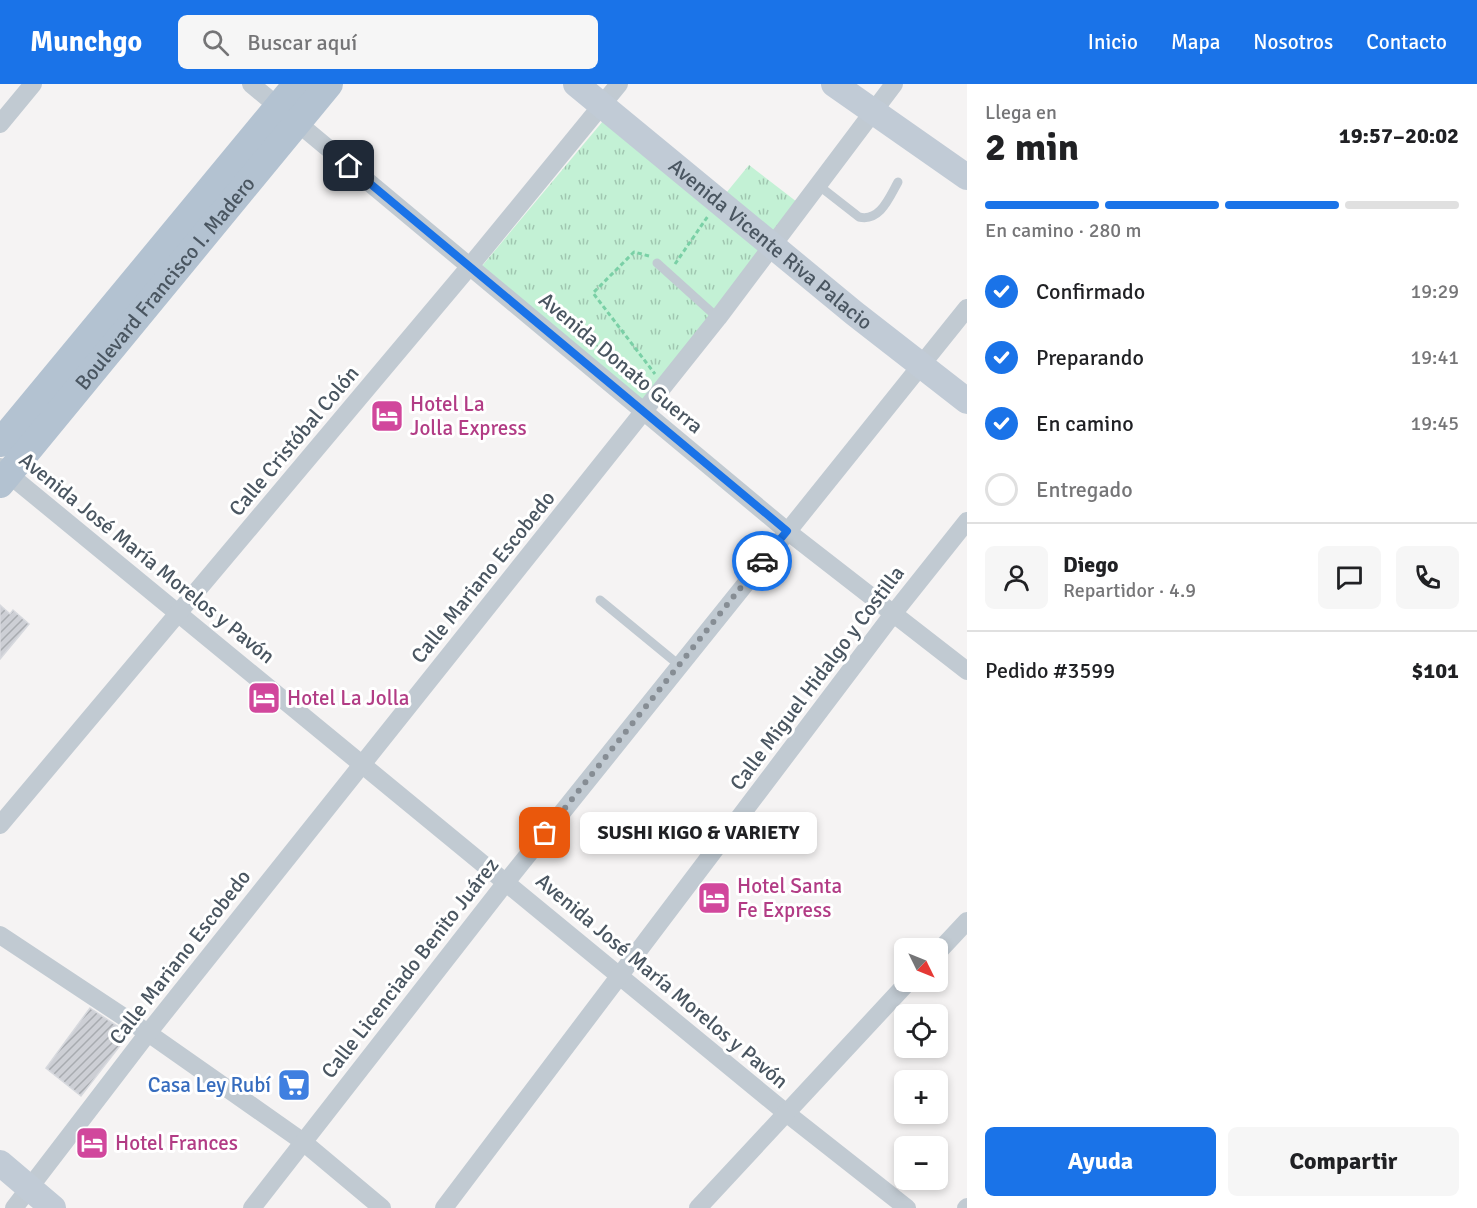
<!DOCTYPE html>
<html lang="es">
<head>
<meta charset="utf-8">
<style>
  body { margin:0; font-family:Signika,sans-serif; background:#f6f6f6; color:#202124; height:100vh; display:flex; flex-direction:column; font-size:22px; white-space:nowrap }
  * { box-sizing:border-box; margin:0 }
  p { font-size:20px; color:#757577 }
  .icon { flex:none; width:33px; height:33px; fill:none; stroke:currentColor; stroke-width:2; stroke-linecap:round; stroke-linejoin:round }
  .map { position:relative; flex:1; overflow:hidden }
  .drawer { display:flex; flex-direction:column; background:#fff; width:510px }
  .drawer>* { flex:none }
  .needle { width:39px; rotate:133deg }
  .controls { position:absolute; left:894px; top:854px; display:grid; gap:12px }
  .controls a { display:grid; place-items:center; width:54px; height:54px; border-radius:9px; background:#fff; box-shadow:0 3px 9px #0003; font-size:30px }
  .pin { position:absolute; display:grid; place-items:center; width:51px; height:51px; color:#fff; margin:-26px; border-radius:12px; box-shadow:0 3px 9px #0006 }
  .courier { position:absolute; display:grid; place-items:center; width:60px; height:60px; margin:-30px; border:4px solid #1a73e8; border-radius:50%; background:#fff; color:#222; box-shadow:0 2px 8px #0007 }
  .bubble { position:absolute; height:42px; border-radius:9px; background:#fff; box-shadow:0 3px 9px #0003; font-size:20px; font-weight:700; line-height:42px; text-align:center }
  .headline em { font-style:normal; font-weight:700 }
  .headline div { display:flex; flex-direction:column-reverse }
  .headline { display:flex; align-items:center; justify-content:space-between; height:102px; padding:0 18px }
  h1 { font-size:39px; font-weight:700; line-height:45px }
  .bar { display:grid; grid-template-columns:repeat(4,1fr); gap:9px 6px; align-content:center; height:72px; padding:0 18px }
  .bar i { height:8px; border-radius:4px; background:#e0e0e0 }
  .bar .active { background:#1a73e8 }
  .bar p { grid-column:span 4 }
  .line { display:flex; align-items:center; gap:15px; padding:0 18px; border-top:2px solid #e0e0e0 }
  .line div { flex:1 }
  .round { display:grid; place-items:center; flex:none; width:63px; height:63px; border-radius:9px; background:#f6f6f6 }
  ol { padding:0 18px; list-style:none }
  li { display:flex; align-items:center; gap:18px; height:66px }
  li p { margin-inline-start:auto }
  li .icon { padding:6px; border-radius:50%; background:#1a73e8; color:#fff; stroke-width:4 }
  li:last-child { color:#757577 }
  li i { width:33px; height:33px; border:3px solid #e0e0e0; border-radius:50% }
  .button { display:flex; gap:12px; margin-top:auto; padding:12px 18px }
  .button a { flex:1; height:69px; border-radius:9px; background:#1a73e8; color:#fff; font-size:24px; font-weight:700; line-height:69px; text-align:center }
  .button a+a { background:#f6f6f6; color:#202124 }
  header { display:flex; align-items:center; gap:36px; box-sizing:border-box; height:84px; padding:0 30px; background:#1a73e8; color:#fff }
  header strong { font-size:28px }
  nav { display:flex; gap:33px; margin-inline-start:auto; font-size:21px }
  .search { width:420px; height:54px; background:#f6f6f6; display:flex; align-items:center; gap:15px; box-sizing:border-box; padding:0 21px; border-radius:9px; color:#757577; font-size:22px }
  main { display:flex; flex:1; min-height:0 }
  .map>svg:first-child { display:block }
  .grass { fill:url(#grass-tufts) }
  .building { fill:url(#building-hatch); stroke:#d7d9de; stroke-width:1.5 }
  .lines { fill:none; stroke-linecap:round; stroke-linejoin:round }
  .path { stroke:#7ad0a6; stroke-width:3; stroke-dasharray:4.5 3; stroke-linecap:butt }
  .lane { stroke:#c1cad2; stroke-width:9 }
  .street { stroke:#c1cad2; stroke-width:18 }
  .secondary { stroke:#c1cbd6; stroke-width:26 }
  .primary { stroke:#b3c2d1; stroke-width:28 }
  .done { stroke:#868d94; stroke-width:6; stroke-dasharray:0 10.8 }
  .route { stroke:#1a73e8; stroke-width:8 }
  .labels { text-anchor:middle; stroke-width:6; stroke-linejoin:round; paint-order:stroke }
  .street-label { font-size:21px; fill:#4a5661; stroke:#fff }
  .hotel-label { font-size:21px; fill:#b23c85; stroke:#fff; text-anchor:start }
  .shop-label { font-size:21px; fill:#366cbe; stroke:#fff; text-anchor:end }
</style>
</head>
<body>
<header>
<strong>Munchgo</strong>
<div class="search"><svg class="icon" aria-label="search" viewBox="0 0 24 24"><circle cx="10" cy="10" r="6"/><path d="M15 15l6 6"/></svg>Buscar aquí</div>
<nav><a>Inicio</a><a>Mapa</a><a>Nosotros</a><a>Contacto</a></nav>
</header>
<main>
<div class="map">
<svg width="967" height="1124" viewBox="0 0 967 1124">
  <defs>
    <pattern id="grass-tufts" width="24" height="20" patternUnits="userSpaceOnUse" patternTransform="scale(1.5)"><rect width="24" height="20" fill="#c3f1d5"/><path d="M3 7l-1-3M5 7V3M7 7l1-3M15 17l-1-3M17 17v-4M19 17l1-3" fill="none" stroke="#a0c6b0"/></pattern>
    <pattern id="building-hatch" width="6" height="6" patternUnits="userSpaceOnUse" patternTransform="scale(1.5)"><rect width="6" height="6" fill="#cdcfd5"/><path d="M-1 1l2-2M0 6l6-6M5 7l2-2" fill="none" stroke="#a8abb0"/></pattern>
  </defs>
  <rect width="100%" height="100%" fill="#f5f3f3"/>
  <g class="grass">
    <polygon points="603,37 765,161 643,317 482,182"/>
    <polygon points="749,81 797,118 775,148 722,114"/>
  </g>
  <g class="building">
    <polygon points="0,521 10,530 13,526 29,540 0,575"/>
    <polygon points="90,924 129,950 81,1012 46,984"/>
  </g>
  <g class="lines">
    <g class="path">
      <polyline points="649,172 634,168 593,209 655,290"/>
      <polyline points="675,180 708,132"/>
    </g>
    <g class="lane">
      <path d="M818,101L859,133C880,138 889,114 898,98"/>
      <polyline points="657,179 718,234"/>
      <polyline points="600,516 679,581"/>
    </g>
    <g class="street">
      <polyline points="251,0 787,447 967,587"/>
      <polyline points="0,40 33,0"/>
      <polyline points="0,383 785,1028 907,1124"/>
      <polyline points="0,741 470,182 619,0"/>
      <polyline points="0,851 148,949 302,1057 382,1124"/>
      <polyline points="938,868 967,837"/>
      <polyline points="14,1124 148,949 718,234 894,0"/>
      <polyline points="252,1124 507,797 967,224"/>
      <polyline points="444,1124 893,530 967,437"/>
      <polyline points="698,1124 909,897"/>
      <polyline points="966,1124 967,1123"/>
    </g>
    <g class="secondary">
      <path id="s1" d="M576,0L854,229L967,317"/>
      <polyline points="834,0 967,93"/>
      <polyline points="0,1079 53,1124"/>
    </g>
    <g class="primary">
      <polyline points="0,359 297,0"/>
      <path id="s2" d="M0,400L329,0"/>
    </g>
  </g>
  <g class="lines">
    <polyline class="done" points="545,749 762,477"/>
    <polyline class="route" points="349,82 787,447 762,477"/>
  </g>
  <defs>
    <g id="hotel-square" transform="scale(1.725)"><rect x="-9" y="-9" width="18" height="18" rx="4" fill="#d1479c" stroke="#fff"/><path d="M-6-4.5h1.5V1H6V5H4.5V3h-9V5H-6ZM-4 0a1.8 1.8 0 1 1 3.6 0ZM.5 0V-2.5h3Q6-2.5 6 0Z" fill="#fff"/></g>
    <g id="supermarket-square" transform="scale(1.725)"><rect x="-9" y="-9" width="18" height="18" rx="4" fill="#3f7fe0" stroke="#fff"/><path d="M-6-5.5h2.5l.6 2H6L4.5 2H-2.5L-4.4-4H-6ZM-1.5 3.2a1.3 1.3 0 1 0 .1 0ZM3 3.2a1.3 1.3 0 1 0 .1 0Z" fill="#fff"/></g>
  </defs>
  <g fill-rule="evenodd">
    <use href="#hotel-square" x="387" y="332"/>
    <use href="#hotel-square" x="264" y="614"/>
    <use href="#hotel-square" x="714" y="814"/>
    <use href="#supermarket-square" x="294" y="1001"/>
    <use href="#hotel-square" x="92" y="1059"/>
  </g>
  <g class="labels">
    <g class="street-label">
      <text dy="7" stroke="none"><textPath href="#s1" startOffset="252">Avenida Vicente Riva Palacio</textPath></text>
      <text dy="7" stroke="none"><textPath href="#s2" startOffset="260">Boulevard Francisco I. Madero</textPath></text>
      <text transform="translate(621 279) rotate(40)" y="7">Avenida Donato Guerra</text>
      <text transform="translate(294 357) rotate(-50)" y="7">Calle Cristóbal Colón</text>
      <text transform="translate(147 474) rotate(39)" y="7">Avenida José María Morelos y Pavón</text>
      <text transform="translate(483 493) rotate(-51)" y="7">Calle Mariano Escobedo</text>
      <text transform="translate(817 594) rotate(-53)" y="7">Calle Miguel Hidalgo y Costilla</text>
      <text transform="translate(180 873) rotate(-52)" y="7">Calle Mariano Escobedo</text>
      <text transform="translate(410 884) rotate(-52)" y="7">Calle Licenciado Benito Juárez</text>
      <text transform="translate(662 897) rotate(40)" y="7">Avenida José María Morelos y Pavón</text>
    </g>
    <g class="hotel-label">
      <text x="410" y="327">Hotel La<tspan x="410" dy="24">Jolla Express</tspan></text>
      <text x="287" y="621">Hotel La Jolla</text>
      <text x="737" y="809">Hotel Santa<tspan x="737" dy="24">Fe Express</tspan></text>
      <text x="115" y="1066">Hotel Frances</text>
    </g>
    <g class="shop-label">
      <text x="271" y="1008">Casa Ley Rubí</text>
    </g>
  </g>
</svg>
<div class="controls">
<a><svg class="needle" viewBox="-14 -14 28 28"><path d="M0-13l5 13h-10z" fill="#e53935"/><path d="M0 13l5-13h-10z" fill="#757577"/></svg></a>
<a><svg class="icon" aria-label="locate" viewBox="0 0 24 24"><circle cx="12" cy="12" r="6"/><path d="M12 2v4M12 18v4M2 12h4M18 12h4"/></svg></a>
<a>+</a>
<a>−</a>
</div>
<div class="pin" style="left:545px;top:749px;background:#ea580c"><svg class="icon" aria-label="bag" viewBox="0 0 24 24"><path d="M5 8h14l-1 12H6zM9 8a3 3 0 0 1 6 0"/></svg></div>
<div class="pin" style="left:349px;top:82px;background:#1f2937"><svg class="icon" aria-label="home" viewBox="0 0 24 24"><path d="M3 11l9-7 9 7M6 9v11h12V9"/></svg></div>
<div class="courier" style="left:762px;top:477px"><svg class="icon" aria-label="car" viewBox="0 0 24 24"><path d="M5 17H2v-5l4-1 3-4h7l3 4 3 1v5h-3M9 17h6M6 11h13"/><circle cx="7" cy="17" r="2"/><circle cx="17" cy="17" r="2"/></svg></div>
<div class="bubble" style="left:580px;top:728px;width:237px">SUSHI KIGO &amp; VARIETY</div>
</div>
<section class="drawer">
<div class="headline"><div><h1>2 min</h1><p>Llega en</p></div><em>19:57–20:02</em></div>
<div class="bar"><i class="active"></i><i class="active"></i><i class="active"></i><i></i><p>En camino · 280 m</p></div>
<ol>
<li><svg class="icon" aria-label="check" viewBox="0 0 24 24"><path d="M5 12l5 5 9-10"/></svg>Confirmado<p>19:29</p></li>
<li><svg class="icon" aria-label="check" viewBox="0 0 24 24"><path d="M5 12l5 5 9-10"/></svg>Preparando<p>19:41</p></li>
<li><svg class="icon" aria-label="check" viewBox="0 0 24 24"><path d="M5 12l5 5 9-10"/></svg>En camino<p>19:45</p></li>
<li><i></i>Entregado</li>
</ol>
<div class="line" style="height:108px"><a class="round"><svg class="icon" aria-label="person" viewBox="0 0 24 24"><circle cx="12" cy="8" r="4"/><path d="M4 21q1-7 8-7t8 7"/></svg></a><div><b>Diego</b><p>Repartidor · 4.9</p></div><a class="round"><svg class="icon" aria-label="chat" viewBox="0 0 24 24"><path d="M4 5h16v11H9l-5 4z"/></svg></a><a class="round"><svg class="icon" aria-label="phone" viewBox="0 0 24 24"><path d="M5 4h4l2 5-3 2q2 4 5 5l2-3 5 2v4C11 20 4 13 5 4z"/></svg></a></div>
<div class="line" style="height:78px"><div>Pedido #3599</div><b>$101</b></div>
<div class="button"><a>Ayuda</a><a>Compartir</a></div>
</section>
</main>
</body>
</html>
